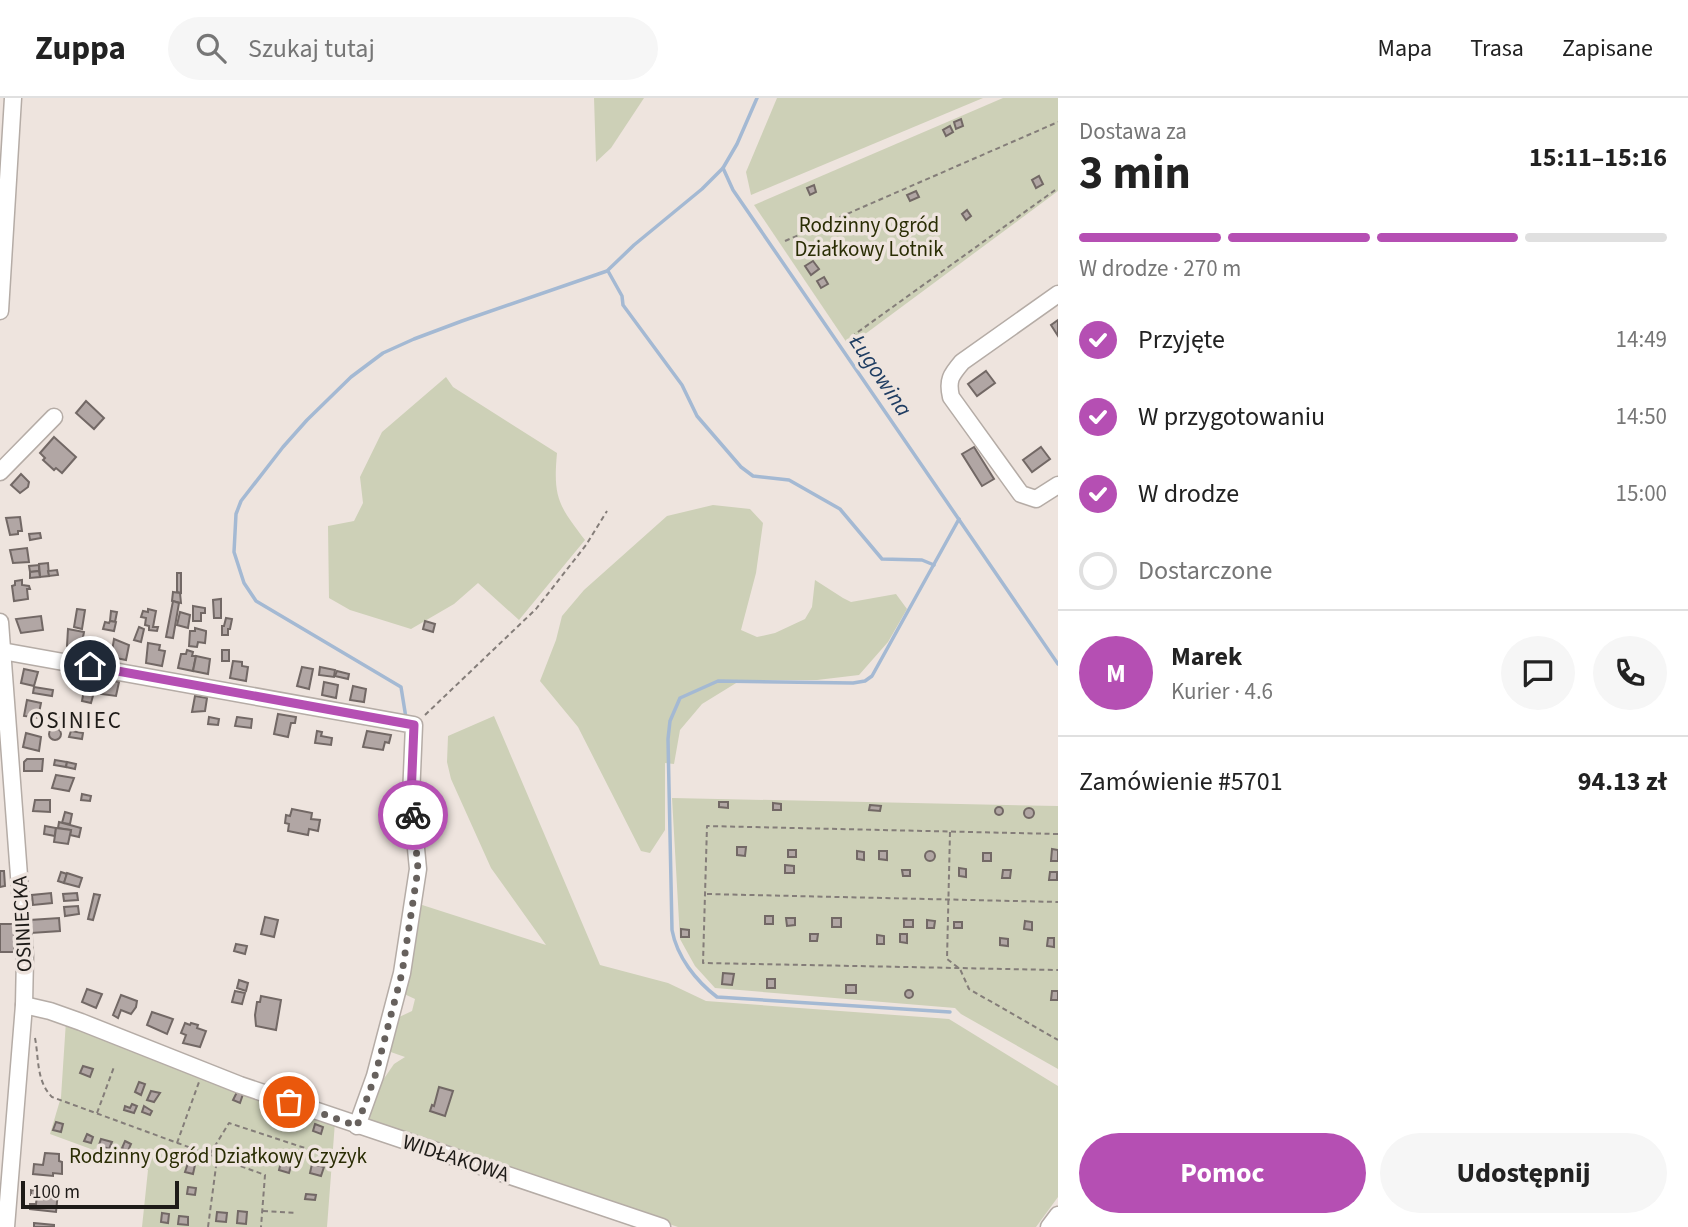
<!DOCTYPE html>
<html lang="pl">
<head>
<meta charset="utf-8">
<style>
  body { margin:0; font-family:"Source Sans 3",sans-serif; background:#f6f6f6; color:#222; height:100vh; display:flex; flex-direction:column; font-size:26px; white-space:nowrap }
  * { box-sizing:border-box; margin:0 }
  p { font-size:23px; color:#767676 }
  .icon { flex:none; width:38px; height:38px; fill:none; stroke:currentColor; stroke-width:2; stroke-linecap:round; stroke-linejoin:round }
  .map { position:relative; flex:1; overflow:hidden }
  .details { display:flex; flex-direction:column; background:#fff; width:630px }
  .details>* { flex:none }
  .scale { position:absolute; left:21px; bottom:18px; width:158px; box-sizing:border-box; padding-left:7px; border:4px solid #1e1b18; border-top:0; font-size:19px; line-height:24px; white-space:nowrap; color:#1e1b18; -webkit-text-stroke:5px #eee4de; paint-order:stroke }
  .pin { position:absolute; display:grid; place-items:center; width:60px; height:60px; color:#fff; margin:-30px; border:4px solid #fff; border-radius:50%; box-shadow:0 2px 7px #0007 }
  .courier { position:absolute; display:grid; place-items:center; width:70px; height:70px; margin:-35px; border:5px solid #b54fb3; border-radius:50%; background:#fff; color:#222; box-shadow:0 2px 9px #0007 }
  .headline em { font-style:normal; font-weight:700 }
  .headline div { display:flex; flex-direction:column-reverse }
  .headline { display:flex; align-items:center; justify-content:space-between; height:119px; padding:0 21px }
  h1 { font-size:46px; font-weight:700; line-height:52px }
  .bar { display:grid; grid-template-columns:repeat(4,1fr); gap:10px 7px; align-content:center; height:84px; padding:0 21px }
  .bar i { height:9px; border-radius:5px; background:#e0e0e0 }
  .bar .current { background:#b54fb3 }
  .bar p { grid-column:span 4 }
  .line { display:flex; align-items:center; gap:18px; padding:0 21px; border-top:2px solid #e0e0e0 }
  .line div { flex:1 }
  .round { display:grid; place-items:center; flex:none; width:74px; height:74px; border-radius:37px; background:#f6f6f6 }
  ol { padding:0 21px; list-style:none }
  li { display:flex; align-items:center; gap:21px; height:77px }
  li p { margin-inline-start:auto }
  li .icon { padding:7px; border-radius:50%; background:#b54fb3; color:#fff; stroke-width:4 }
  li:last-child { color:#767676 }
  li i { width:38px; height:38px; border:4px solid #e0e0e0; border-radius:50% }
  .cta { display:flex; gap:14px; margin-top:auto; padding:14px 21px }
  .cta a { flex:1; height:80px; border-radius:42px; background:#b54fb3; color:#fff; font-size:28px; font-weight:700; line-height:80px; text-align:center }
  .cta a+a { background:#f6f6f6; color:#222 }
  header { display:flex; align-items:center; gap:42px; box-sizing:border-box; height:98px; padding:0 35px; background:#fff; border-bottom:2px solid #e0e0e0 }
  header strong { font-size:33px }
  nav { display:flex; gap:38px; margin-inline-start:auto; font-size:24px }
  .search { width:490px; height:63px; background:#f6f6f6; display:flex; align-items:center; gap:18px; box-sizing:border-box; padding:0 24px; border-radius:38px; color:#767676; font-size:26px }
  main { display:flex; flex:1; min-height:0 }
  .map>svg:first-child { display:block }
  .green { fill:#cdd0b7; fill-rule:evenodd }
  .lines { fill:none; stroke-linecap:round; stroke-linejoin:round }
  .stream { stroke:#a4b9d3; stroke-width:3.5 }
  .building { fill:#b1a6a4; stroke:#726865; stroke-width:2 }
  .minor-casing { stroke:#b5aca6; stroke-width:19 }
  .path { stroke:#847d79; stroke-width:2; stroke-dasharray:5 3.5; stroke-linecap:butt }
  .minor { stroke:#fff; stroke-width:16 }
  .done { stroke:#67615d; stroke-width:7; stroke-dasharray:0 12.6 }
  .route { stroke:#b54fb3; stroke-width:9 }
  .labels { text-anchor:middle; stroke-width:7; stroke-linejoin:round; paint-order:stroke }
  .park-label { font-size:21px; fill:#2a2d04; stroke:#eee4de }
  .street-label { font-size:21px; fill:#1e1b18; stroke:#eee4de }
  .water-label { font-size:23px; font-style:italic; fill:#1f3d62; stroke:#eee4de }
  .neighbourhood-label { font-size:23px; letter-spacing:2px; fill:#1e1b18; stroke:#eee4de }
</style>
</head>
<body>
<header>
<strong>Zuppa</strong>
<div class="search"><svg class="icon" aria-label="search" viewBox="0 0 24 24"><circle cx="10" cy="10" r="6"/><path d="M15 15l6 6"/></svg>Szukaj tutaj</div>
<nav><a>Mapa</a><a>Trasa</a><a>Zapisane</a></nav>
</header>
<main>
<div class="map">
<svg width="1058" height="1129" viewBox="0 0 1058 1129">
  <rect width="100%" height="100%" fill="#eee4de"/>
  <g class="green">
    <polygon points="594,0 644,0 611,50 596,64"/>
    <polygon points="777,0 983,0 751,97 746,74"/>
    <polygon points="1003,0 1058,0 1058,93 849,248 754,107"/>
    <path d="M446,279L453,289L557,355C553,399 558,407 585,442L519,522L478,485L454,506L411,531L350,512L329,500L328,428L354,423L363,405L360,379L382,334Z"/>
    <polygon points="713,407 750,411 763,425 756,475 741,532 757,539 775,535 805,521 812,509 815,482 843,500 851,504 896,496 907,511 888,544 859,577 817,582 741,582 702,606 680,632 674,666 665,665 665,732 650,755 641,753 578,629 540,583 556,542 562,518 584,492 667,418"/>
    <path d="M494,618L600,867L668,885L706,903L949,921L1058,988V1099L1036,1129H678L366,1025L377,981L383,982L394,966L405,959L385,952L395,921L412,913L415,901L402,895L416,805L546,847L491,770L451,681L447,664L448,638ZM439,989L453,993L445,1018L431,1014L432,1008H434Z"/>
    <polygon points="672,700 1058,708 1058,971 961,916 955,910 715,890 695,868 680,841"/>
    <polygon points="66,923 335,1024 327,1129 142,1129 148,1072 50,1036 61,999"/>
  </g>
  <g class="lines">
    <g class="stream">
      <polyline points="757,0 737,46 723,70 733,92 1058,566"/>
      <polyline points="608,173 622,198 623,207 682,287 697,318 741,369 753,378 789,382 840,411 882,461 922,462 934,467"/>
      <polyline points="406,620 401,589 256,503 244,485 234,454 236,416 241,403 283,349 307,322 351,279 383,255 414,241 462,223 607,173 634,147 702,91 723,70"/>
      <path d="M950,914L717,899C696,883 677,859 672,832L668,641L670,623L680,600L718,583L853,585L865,583L872,578L959,421"/>
    </g>
  </g>
  <g class="building">
    <polygon points="961,21 963,28 956,31 954,24"/>
    <polygon points="950,28 953,34 946,38 943,32"/>
    <polygon points="1039,78 1043,86 1036,90 1032,82"/>
    <polygon points="814,87 816,94 810,97 807,90"/>
    <polygon points="916,93 919,99 910,103 907,97"/>
    <polygon points="967,112 971,118 966,122 962,116"/>
    <polygon points="813,163 819,171 811,177 805,168"/>
    <polygon points="824,179 828,186 821,190 817,183"/>
    <polygon points="1058,222 1058,238 1051,227"/>
    <polygon points="986,273 995,285 977,298 968,286"/>
    <polygon points="86,303 104,320 94,331 76,315"/>
    <polygon points="54,339 76,359 62,375 56,370 54,372 43,362 45,360 40,355"/>
    <polygon points="974,349 994,381 982,388 962,356"/>
    <polygon points="1041,349 1050,361 1032,374 1023,362"/>
    <polygon points="21,376 29,384 28,389 20,395 11,387"/>
    <polygon points="20,419 22,433 18,433 18,436 10,437 6,420"/>
    <polygon points="40,435 41,440 30,442 29,436"/>
    <polygon points="27,450 29,464 13,465 10,452"/>
    <polygon points="48,465 49,478 40,479 39,466"/>
    <polygon points="39,467 39,473 30,474 29,468"/>
    <polygon points="57,472 58,477 49,478 48,473"/>
    <polygon points="39,473 40,479 30,480 30,474"/>
    <polygon points="177,475 181,475 181,495 177,494"/>
    <polygon points="22,482 22,487 29,488 30,491 27,491 28,501 14,503 12,488 15,487 15,483"/>
    <polygon points="173,494 180,495 181,505 172,503"/>
    <polygon points="221,501 221,520 214,520 213,502"/>
    <polygon points="173,503 179,505 173,540 166,539"/>
    <polygon points="193,508 205,510 205,515 201,515 201,523 193,523"/>
    <polygon points="77,511 85,512 82,531 74,529"/>
    <polygon points="148,511 156,513 153,529 158,529 157,533 149,532 149,528 145,527 146,520 141,519 143,513 148,514"/>
    <polygon points="111,513 117,514 115,524 110,523"/>
    <polygon points="180,514 190,517 188,530 177,527"/>
    <polygon points="41,518 43,532 21,535 16,521"/>
    <polygon points="226,520 232,521 230,531 228,531 228,537 222,537 222,528 224,528"/>
    <polygon points="110,523 116,524 114,533 103,531 105,524 109,525"/>
    <polygon points="425,523 435,526 433,534 423,531"/>
    <polygon points="139,529 144,531 141,544 134,542"/>
    <polygon points="195,530 206,533 206,535 205,545 198,544 197,549 189,548 190,533 195,533"/>
    <polygon points="68,531 84,534 81,550 67,548"/>
    <polygon points="114,541 129,547 126,562 111,559"/>
    <polygon points="148,545 160,547 159,552 165,553 162,568 146,565"/>
    <polygon points="187,552 193,554 192,558 196,558 193,573 178,570 181,556 186,556"/>
    <rect x="222" y="552" width="7" height="11"/>
    <polygon points="196,558 210,561 208,576 193,573"/>
    <polygon points="233,563 242,564 242,568 248,569 246,583 230,580"/>
    <polygon points="302,569 313,571 309,591 297,588"/>
    <polygon points="320,569 335,572 334,579 319,577"/>
    <polygon points="24,571 38,574 34,588 21,585"/>
    <polygon points="337,573 349,576 348,581 335,578"/>
    <polygon points="104,581 119,584 116,598 101,596"/>
    <polygon points="324,584 338,587 336,600 322,597"/>
    <polygon points="353,588 366,591 364,604 350,602"/>
    <polygon points="34,589 53,592 52,598 33,595"/>
    <polygon points="84,592 94,594 91,605 82,603"/>
    <polygon points="195,598 207,600 205,613 192,614"/>
    <polygon points="27,602 41,605 38,620 24,618"/>
    <polygon points="278,616 296,619 295,625 291,625 288,639 274,636"/>
    <polygon points="53,617 63,619 61,632 51,630"/>
    <polygon points="209,619 219,621 218,627 208,626"/>
    <polygon points="237,619 252,621 251,630 235,628"/>
    <circle cx="55" cy="636" r="6"/>
    <polygon points="71,633 83,635 82,641 69,639"/>
    <polygon points="317,633 322,634 321,638 332,640 331,647 315,645"/>
    <polygon points="367,633 391,637 389,645 385,644 383,652 363,649"/>
    <polygon points="26,635 41,639 39,653 23,649"/>
    <polygon points="27,661 43,661 42,673 24,673 24,664"/>
    <polygon points="55,662 67,664 66,669 54,667"/>
    <polygon points="67,664 76,666 75,671 66,669"/>
    <polygon points="56,677 74,680 69,693 52,690"/>
    <polygon points="82,696 91,698 90,703 81,702"/>
    <polygon points="35,702 50,702 50,714 33,713"/>
    <polygon points="719,704 728,704 728,710 719,709"/>
    <polygon points="773,705 781,706 781,712 773,712"/>
    <polygon points="870,707 881,708 880,713 869,712"/>
    <circle cx="999" cy="713" r="4"/>
    <circle cx="1029" cy="715" r="5"/>
    <polygon points="292,711 312,715 311,721 320,722 318,733 309,731 308,737 288,733 289,726 285,725 286,717 290,718"/>
    <polygon points="65,714 72,716 70,726 62,725"/>
    <polygon points="59,724 81,730 79,739 70,737 71,732 58,730"/>
    <polygon points="45,728 56,730 55,738 44,736"/>
    <polygon points="56,730 71,732 68,746 54,744"/>
    <polygon points="737,749 746,749 745,758 737,757"/>
    <polygon points="1052,751 1058,752 1058,763 1051,763"/>
    <rect x="788" y="752" width="8" height="7"/>
    <circle cx="930" cy="758" r="5"/>
    <polygon points="857,753 864,754 864,762 857,761"/>
    <polygon points="879,753 887,753 887,762 879,761"/>
    <rect x="983" y="755" width="8" height="8"/>
    <polygon points="785,767 794,768 794,775 785,775"/>
    <polygon points="959,770 966,771 966,779 959,778"/>
    <polygon points="902,772 910,772 910,778 903,778"/>
    <polygon points="1003,772 1011,772 1010,780 1002,780"/>
    <polygon points="0,773 4,773 5,788 0,789"/>
    <polygon points="61,774 67,776 64,785 58,783"/>
    <polygon points="1050,774 1057,774 1057,782 1049,782"/>
    <polygon points="67,775 82,780 79,789 64,785"/>
    <polygon points="51,795 52,805 33,807 32,797"/>
    <polygon points="77,795 78,802 64,803 63,796"/>
    <polygon points="94,796 100,797 93,822 88,821"/>
    <polygon points="78,808 79,816 65,818 64,809"/>
    <rect x="765" y="818" width="8" height="8"/>
    <polygon points="265,819 278,822 274,839 261,836"/>
    <polygon points="59,820 60,833 31,835 30,822"/>
    <polygon points="786,820 795,820 795,827 787,828"/>
    <rect x="832" y="820" width="9" height="9"/>
    <rect x="904" y="822" width="9" height="7"/>
    <polygon points="927,822 935,823 934,830 927,830"/>
    <polygon points="1025,823 1032,824 1032,832 1024,831"/>
    <rect x="954" y="824" width="8" height="6"/>
    <rect x="0" y="826" width="14" height="28"/>
    <polygon points="681,831 689,832 689,839 681,839"/>
    <polygon points="810,836 818,836 817,843 810,843"/>
    <polygon points="900,836 907,836 907,845 900,844"/>
    <polygon points="877,837 884,838 884,846 877,846"/>
    <polygon points="1000,840 1008,841 1008,848 1000,847"/>
    <polygon points="1048,840 1054,840 1054,849 1047,848"/>
    <polygon points="236,846 247,848 245,856 234,853"/>
    <polygon points="723,875 734,876 732,887 722,886"/>
    <rect x="767" y="881" width="8" height="9"/>
    <polygon points="239,882 248,885 246,893 237,890"/>
    <rect x="846" y="887" width="10" height="8"/>
    <polygon points="87,891 102,896 96,910 82,904"/>
    <circle cx="909" cy="896" r="4"/>
    <polygon points="235,893 245,895 242,906 232,904"/>
    <polygon points="1052,893 1058,893 1058,902 1051,902"/>
    <polygon points="121,897 137,903 136,909 131,916 121,912 118,920 113,917"/>
    <polygon points="261,898 281,902 276,932 256,928 255,917 257,904 260,904"/>
    <polygon points="152,914 173,921 167,936 147,927"/>
    <polygon points="185,925 190,927 191,925 198,927 197,930 206,933 200,949 183,945 186,937 181,935"/>
    <polygon points="83,968 93,971 90,979 80,975"/>
    <polygon points="139,984 145,986 141,997 135,994"/>
    <polygon points="439,989 453,993 445,1018 430,1013 432,1007 434,1008"/>
    <polygon points="238,992 243,996 240,1005 233,1002"/>
    <polygon points="151,993 160,995 154,1004 147,1002"/>
    <polygon points="132,1006 137,1008 134,1015 124,1012 125,1008 130,1010"/>
    <polygon points="144,1008 152,1013 150,1017 142,1014"/>
    <polygon points="271,1009 279,1012 276,1021 268,1018"/>
    <polygon points="292,1021 299,1024 297,1031 290,1028"/>
    <polygon points="56,1024 63,1026 61,1034 53,1032"/>
    <polygon points="315,1026 323,1029 321,1036 313,1033"/>
    <polygon points="87,1036 93,1039 91,1045 84,1043"/>
    <polygon points="101,1041 112,1044 109,1051 99,1047"/>
    <polygon points="125,1043 131,1046 128,1053 122,1050"/>
    <polygon points="45,1055 59,1056 59,1063 62,1064 62,1076 53,1075 53,1078 33,1076 34,1066 43,1067"/>
    <polygon points="281,1064 291,1068 289,1075 279,1072"/>
    <polygon points="188,1065 195,1067 193,1076 185,1074"/>
    <polygon points="312,1066 324,1069 321,1078 310,1075"/>
    <polygon points="188,1089 196,1090 195,1097 187,1096"/>
    <polygon points="31,1092 58,1094 56,1114 30,1111 30,1106 36,1106 37,1097 31,1097"/>
    <polygon points="306,1096 316,1097 315,1102 305,1101"/>
    <polygon points="238,1113 247,1114 246,1126 237,1125"/>
    <polygon points="217,1114 227,1115 226,1124 216,1123"/>
    <polygon points="162,1115 169,1116 168,1125 161,1124"/>
    <polygon points="179,1118 188,1119 188,1127 178,1126"/>
    <polygon points="34,1125 54,1127 54,1129 34,1129"/>
  </g>
  <g class="lines">
    <g class="minor-casing">
      <g id="minor">
        <path d="M1058,196L962,264C951,277 947,282 951,299L1021,396L1036,401L1058,387"/>
        <polyline points="0,213 13,0"/>
        <polyline points="0,374 54,319"/>
        <polyline points="0,524 25,858 24,907 6,1129"/>
        <polyline points="2,553 414,627 411,699 418,771 402,875 375,978 357,1028"/>
        <polyline points="24,907 50,913 81,924 240,987 662,1129"/>
        <polyline points="1049,1129 1058,1117"/>
      </g>
    </g>
    <g class="path">
      <polyline points="785,143 1058,24"/>
      <polyline points="851,239 1058,90"/>
      <polyline points="425,617 536,511 586,447 607,413"/>
      <polyline points="950,734 947,861 960,871 969,891 1058,942"/>
      <polyline points="1058,736 707,728 703,865 1058,872"/>
      <polyline points="707,796 1058,804"/>
      <path d="M35,940C39,960 36,983 52,999L265,1077L261,1129"/>
      <polyline points="97,1015 114,969"/>
      <polyline points="177,1045 199,984"/>
      <polyline points="210,1056 229,1025 308,1051"/>
      <polyline points="263,1113 296,1115"/>
      <polyline points="208,1129 217,1061"/>
    </g>
    <use href="#minor" class="minor"/>
  </g>
  <g class="lines">
    <polyline class="done" points="289,1004 357,1028 375,978 402,875 418,771 413,717"/>
    <polyline class="route" points="90,568 414,627 411,699 413,717"/>
  </g>
  <g class="labels">
    <g class="park-label">
      <text x="869" y="134">Rodzinny Ogród<tspan x="869" dy="24">Działkowy Lotnik</tspan></text>
      <text x="218" y="1065">Rodzinny Ogród Działkowy Czyżyk</text>
    </g>
    <g class="street-label">
      <text transform="translate(22 826) rotate(-93)" y="7">OSINIECKA</text>
      <text transform="translate(456 1060) rotate(18)" y="7">WIDŁAKOWA</text>
    </g>
    <g class="water-label">
      <text transform="translate(881 277) rotate(56)" y="8">Ługowina</text>
    </g>
    <g class="neighbourhood-label">
      <text x="76" y="630">OSINIEC</text>
    </g>
  </g>
</svg>
<div class="scale">100 m</div>
<div class="pin" style="left:289px;top:1004px;background:#ea580c"><svg class="icon" aria-label="bag" viewBox="0 0 24 24"><path d="M5 8h14l-1 12H6zM9 8a3 3 0 0 1 6 0"/></svg></div>
<div class="pin" style="left:90px;top:568px;background:#1f2937"><svg class="icon" aria-label="home" viewBox="0 0 24 24"><path d="M3 11l9-7 9 7M6 9v11h12V9"/></svg></div>
<div class="courier" style="left:413px;top:717px"><svg class="icon" aria-label="bike" viewBox="0 0 24 24"><circle cx="6" cy="16" r="4"/><circle cx="18" cy="16" r="4"/><path d="M6 16l4-8h5l3 8M10 8l3 8H6M13 5h3"/></svg></div>
</div>
<section class="details">
<div class="headline"><div><h1>3 min</h1><p>Dostawa za</p></div><em>15:11–15:16</em></div>
<div class="bar"><i class="current"></i><i class="current"></i><i class="current"></i><i></i><p>W drodze · 270 m</p></div>
<ol>
<li><svg class="icon" aria-label="check" viewBox="0 0 24 24"><path d="M5 12l5 5 9-10"/></svg>Przyjęte<p>14:49</p></li>
<li><svg class="icon" aria-label="check" viewBox="0 0 24 24"><path d="M5 12l5 5 9-10"/></svg>W przygotowaniu<p>14:50</p></li>
<li><svg class="icon" aria-label="check" viewBox="0 0 24 24"><path d="M5 12l5 5 9-10"/></svg>W drodze<p>15:00</p></li>
<li><i></i>Dostarczone</li>
</ol>
<div class="line" style="height:126px"><b class="round" style="background:#b54fb3;color:#fff">M</b><div><b>Marek</b><p>Kurier · 4.6</p></div><a class="round"><svg class="icon" aria-label="chat" viewBox="0 0 24 24"><path d="M4 5h16v11H9l-5 4z"/></svg></a><a class="round"><svg class="icon" aria-label="phone" viewBox="0 0 24 24"><path d="M5 4h4l2 5-3 2q2 4 5 5l2-3 5 2v4C11 20 4 13 5 4z"/></svg></a></div>
<div class="line" style="height:91px"><div>Zamówienie #5701</div><b>94.13 zł</b></div>
<div class="cta"><a>Pomoc</a><a>Udostępnij</a></div>
</section>
</main>
</body>
</html>
